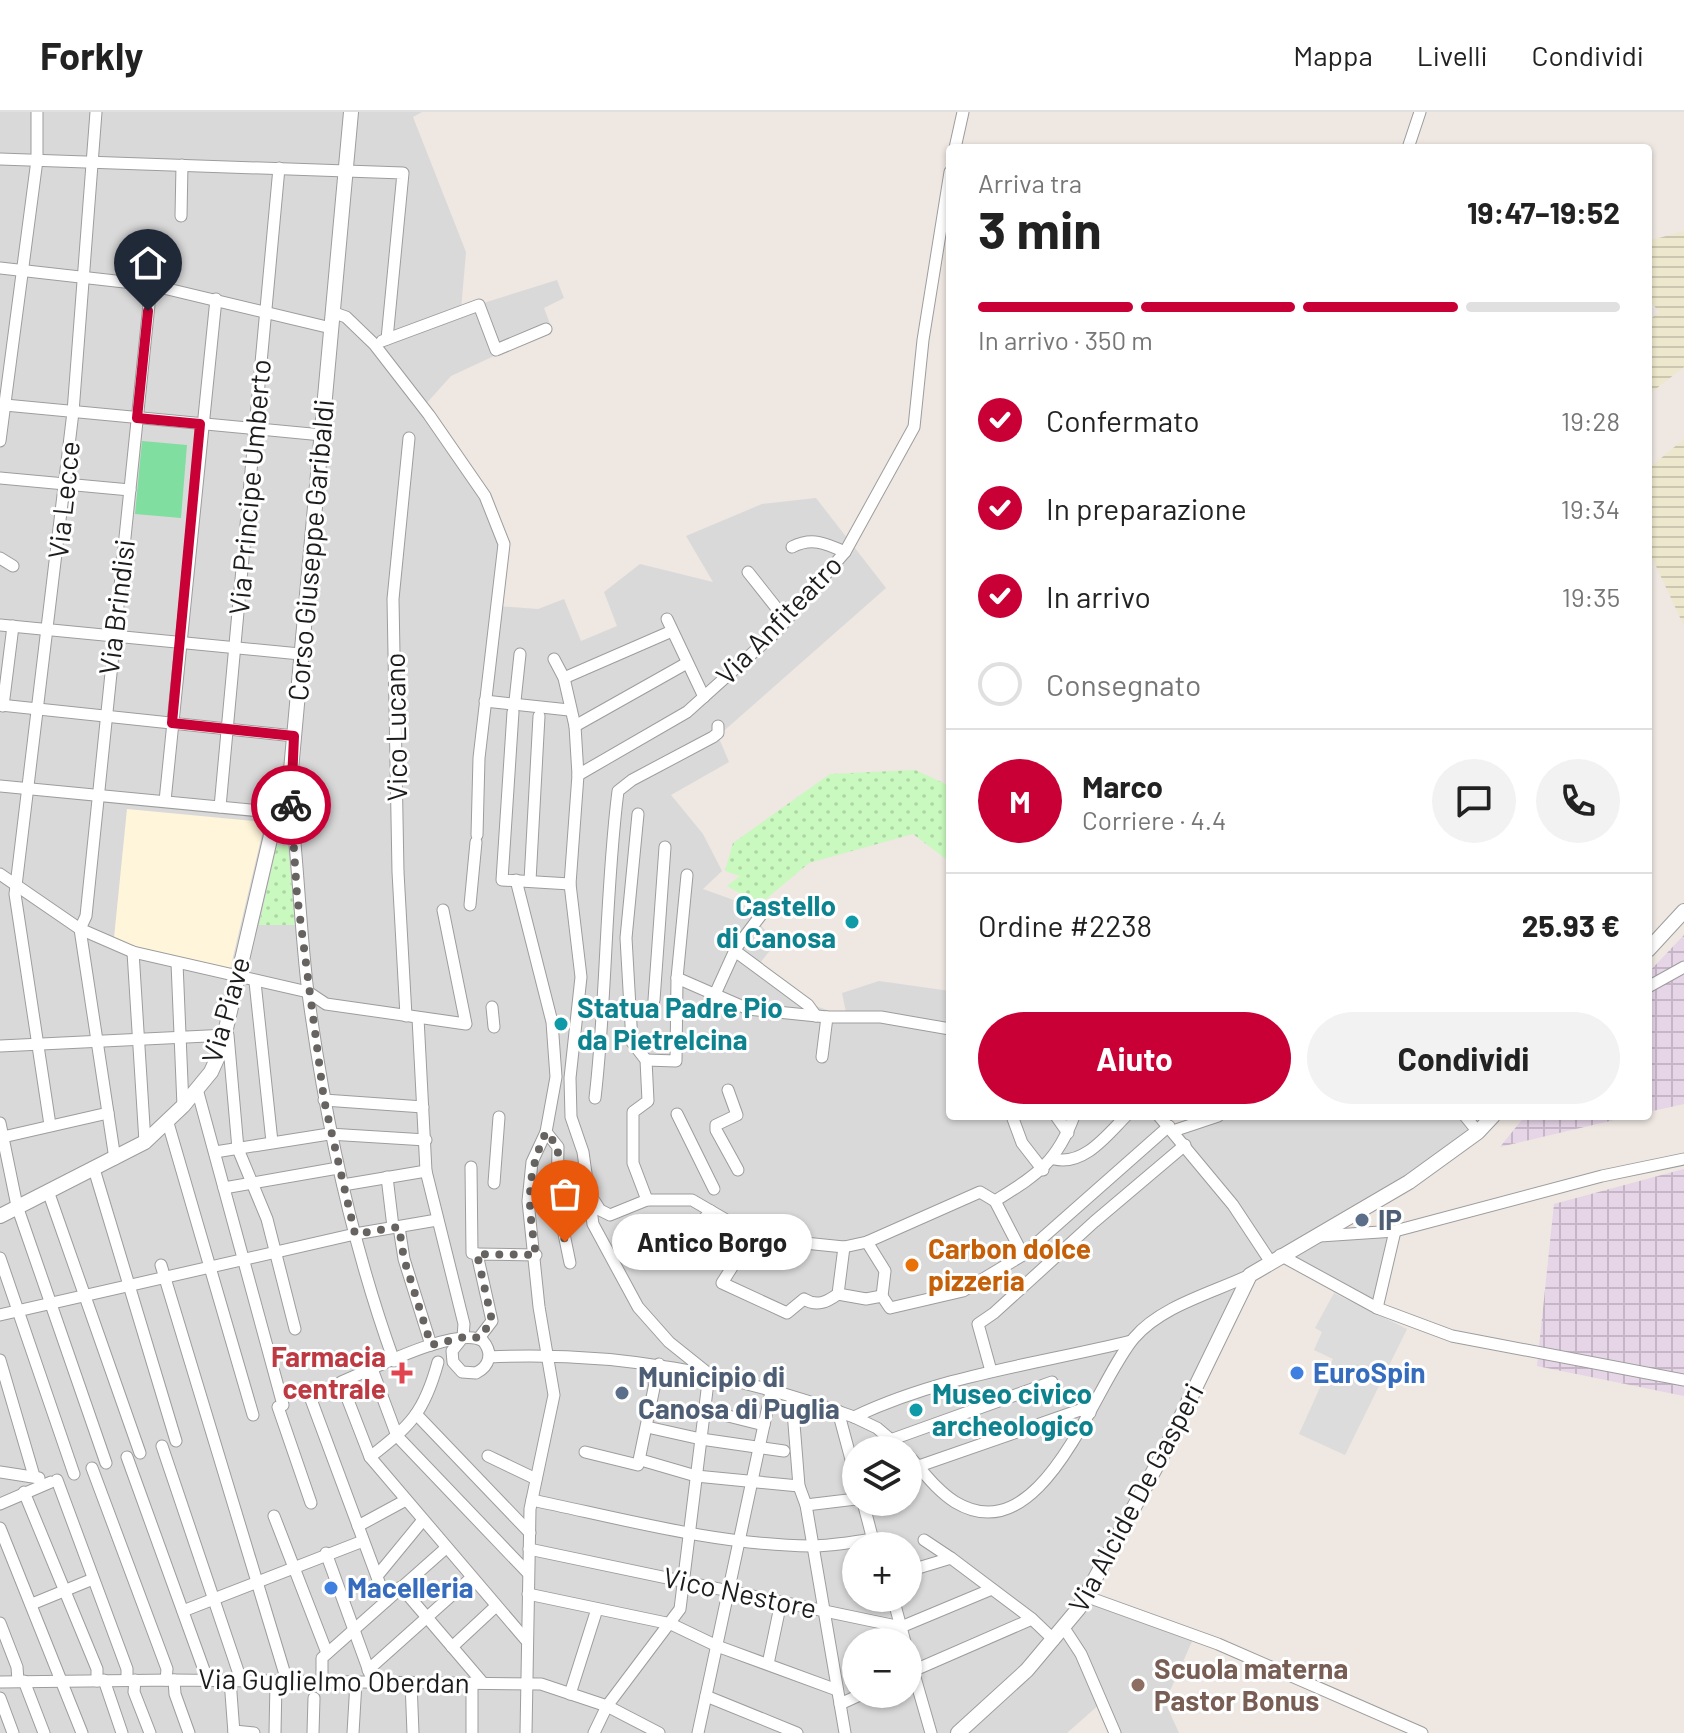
<!DOCTYPE html>
<html lang="it">
<head>
<meta charset="utf-8">
<style>
  body { margin:0; font-family:Barlow,sans-serif; background:#f2f2f2; color:#222; height:100vh; display:flex; flex-direction:column; font-size:30px; white-space:nowrap }
  * { box-sizing:border-box; margin:0 }
  p { font-size:26px; color:#767676 }
  .icon { flex:none; width:44px; height:44px; fill:none; stroke:currentColor; stroke-width:2; stroke-linecap:round; stroke-linejoin:round }
  .map { position:relative; flex:1; overflow:hidden }
  .sheet { position:absolute; left:946px; top:32px; width:706px; height:976px; display:flex; flex-direction:column; background:#fff; border-radius:8px; box-shadow:0 2px 6px #0004 }
  .sheet>* { flex:none }
  .controls { position:absolute; left:842px; top:1324px; display:grid; gap:16px }
  .controls a { display:grid; place-items:center; width:80px; height:80px; border-radius:50%; background:#fff; box-shadow:0 2px 6px #0004; font-size:40px }
  .pin { position:absolute; display:grid; place-items:center; width:68px; height:68px; color:#fff; margin:-82px -34px; border-radius:50% 50% 50% 0; rotate:-45deg; box-shadow:0 0 8px #0007 }
  .pin .icon { rotate:45deg }
  .courier { position:absolute; display:grid; place-items:center; width:80px; height:80px; margin:-40px; border:6px solid #c90035; border-radius:50%; background:#fff; color:#222; box-shadow:0 2px 10px #0007 }
  .bubble { position:absolute; height:56px; border-radius:28px; background:#fff; box-shadow:0 2px 6px #0004; font-size:26px; font-weight:700; line-height:56px; text-align:center }
  .overview em { font-style:normal; font-weight:700 }
  .overview div { display:flex; flex-direction:column-reverse }
  .overview { display:flex; align-items:center; justify-content:space-between; height:136px; padding:0 32px }
  h1 { font-size:52px; font-weight:700; line-height:60px }
  .bar { display:grid; grid-template-columns:repeat(4,1fr); gap:12px 8px; align-content:center; height:96px; padding:0 32px }
  .bar i { height:10px; border-radius:6px; background:#e0e0e0 }
  .bar .current { background:#c90035 }
  .bar p { grid-column:span 4 }
  .line { display:flex; align-items:center; gap:20px; padding:0 32px; border-top:2px solid #e0e0e0 }
  .line div { flex:1 }
  .round { display:grid; place-items:center; flex:none; width:84px; height:84px; border-radius:42px; background:#f2f2f2 }
  ol { padding:0 32px; list-style:none }
  li { display:flex; align-items:center; gap:24px; height:88px }
  li p { margin-inline-start:auto }
  li .icon { padding:8px; border-radius:50%; background:#c90035; color:#fff; stroke-width:4 }
  li:last-child { color:#767676 }
  li i { width:44px; height:44px; border:4px solid #e0e0e0; border-radius:50% }
  .primary-button { display:flex; gap:16px; margin-top:auto; padding:16px 32px }
  .primary-button a { flex:1; height:92px; border-radius:48px; background:#c90035; color:#fff; font-size:32px; font-weight:700; line-height:92px; text-align:center }
  .primary-button a+a { background:#f2f2f2; color:#222 }
  header { display:flex; align-items:center; gap:48px; box-sizing:border-box; height:112px; padding:0 40px; background:#fff; border-bottom:2px solid #e0e0e0 }
  header strong { font-size:38px }
  nav { display:flex; gap:44px; margin-inline-start:auto; font-size:28px }
  .map>svg:first-child { display:block }
  .residential { fill:#dad9da; fill-rule:evenodd }
  .industrial { fill:url(#industrial-grid) }
  .education { fill:#fff5da }
  .farmland { fill:url(#farmland-rules) }
  .park { fill:url(#park-dots) }
  .pitch { fill:#7fdea0 }
  .parking { fill:#dcdcdc }
  .lines { fill:none; stroke-linecap:round; stroke-linejoin:round }
  .minor-casing { stroke:#9d9d9d; stroke-width:13 }
  .tertiary-casing { stroke:#9d9d9d; stroke-width:16 }
  .minor { stroke:#fff; stroke-width:11 }
  .tertiary { stroke:#fff; stroke-width:14 }
  .done { stroke:#666361; stroke-width:8; stroke-dasharray:0 14.4 }
  .route { stroke:#c90035; stroke-width:10 }
  .culture-dot { fill:#0f9aa8; stroke:#fff; stroke-width:3 }
  .service-dot { fill:#5c6f8a; stroke:#fff; stroke-width:3 }
  .food-dot { fill:#e8710a; stroke:#fff; stroke-width:3 }
  .health-dot { fill:#e0444e; stroke:#fff; stroke-width:3 }
  .shop-dot { fill:#3f7fe0; stroke:#fff; stroke-width:3 }
  .education-dot { fill:#8d6e63; stroke:#fff; stroke-width:3 }
  .labels { text-anchor:middle; stroke-width:6; stroke-linejoin:round; paint-order:stroke }
  .street-label { font-size:28px; fill:#1c1c1c; stroke:#fff }
  .culture-label { font-size:28px; font-weight:bold; fill:#0d838f; stroke:#fff; text-anchor:start }
  .service-label { font-size:28px; font-weight:bold; fill:#4e5e75; stroke:#fff; text-anchor:start }
  .food-label { font-size:28px; font-weight:bold; fill:#c56008; stroke:#fff; text-anchor:start }
  .health-label { font-size:28px; font-weight:bold; fill:#be3a42; stroke:#fff; text-anchor:end }
  .shop-label { font-size:28px; font-weight:bold; fill:#366cbe; stroke:#fff; text-anchor:start }
  .education-label { font-size:28px; font-weight:bold; fill:#785e54; stroke:#fff; text-anchor:start }
</style>
</head>
<body>
<header>
<strong>Forkly</strong>
<nav><a>Mappa</a><a>Livelli</a><a>Condividi</a></nav>
</header>
<div class="map">
<svg width="1684" height="1621" viewBox="0 0 1684 1621">
  <defs>
    <pattern id="industrial-grid" width="8" height="8" patternUnits="userSpaceOnUse" patternTransform="scale(2)"><rect width="8" height="8" fill="#e6d4e7"/><path d="M0 4h8M4 0v8" fill="none" stroke="#c5b5c6"/></pattern>
    <pattern id="farmland-rules" width="6" height="5" patternUnits="userSpaceOnUse" patternTransform="scale(2)"><rect width="6" height="5" fill="#ede7cd"/><path d="M0 2.5h6" fill="none" stroke="#cbc6af"/></pattern>
    <pattern id="park-dots" width="8" height="8" patternUnits="userSpaceOnUse" patternTransform="scale(2)"><rect width="8" height="8" fill="#c9f9be"/><path d="M2 2h.1M6 6h.1" fill="none" stroke="#acd5a3" stroke-width="1.8" stroke-linecap="round"/></pattern>
  </defs>
  <rect width="100%" height="100%" fill="#eee7e2"/>
  <path class="residential" d="M0,0H422L413,5L466,140L461,198L557,168L564,186L544,196L552,217L451,264L424,294L477,369L504,431L496,494L538,497L564,487L581,529L617,514L604,480L640,452L713,470L686,424L762,392L816,386L886,476L718,624L729,650L671,683L703,722L722,759L703,777L742,791L776,831L760,851L813,893L847,905L842,881L879,869L950,879V1004H1159L1173,1020L1221,1004H1465L1478,1020L1327,1121L1395,1117L1376,1197L1281,1143L1251,1165L1088,1485L1194,1525L1165,1590L1179,1621H1116L1101,1591L1067,1621H0ZM856,1338H908V1390H856ZM856,1434H908V1486H856ZM856,1530H908V1582H856Z"/>
  <g class="industrial">
    <polygon points="1684,823 1684,992 1648,1000 1648,861"/>
    <polygon points="1525,1004 1631,1004 1500,1035"/>
    <polygon points="1684,1057 1684,1284 1537,1254 1554,1092"/>
  </g>
  <polygon class="education" points="127,697 265,710 229,862 136,836 114,826"/>
  <g class="farmland">
    <polygon points="1684,119 1684,255 1648,283 1648,209 1659,200 1648,186 1648,129"/>
    <polygon points="1684,327 1684,514 1648,437 1648,357"/>
  </g>
  <g class="park">
    <polygon points="915,658 950,674 950,750 913,722 809,751 760,792 727,774 740,764 725,759 733,731 830,662"/>
    <polygon points="277,733 288,734 295,813 259,813"/>
  </g>
  <polygon class="pitch" points="142,329 187,333 181,406 135,402"/>
  <polygon class="parking" points="1334,1181 1407,1217 1345,1343 1299,1322 1333,1247 1314,1238 1322,1220 1315,1216"/>
  <g class="lines">
    <g class="minor-casing">
      <g id="minor">
        <polyline points="955,36 963,0"/>
        <polyline points="1408,36 1420,0"/>
        <polyline points="0,47 403,61 387,227"/>
        <polyline points="181,104 182,53"/>
        <polyline points="0,156 151,173 331,216"/>
        <polyline points="332,200 346,205 374,232 429,303 485,384 504,432 479,646 477,723"/>
        <polyline points="382,229 479,193 496,238 546,217"/>
        <polyline points="5,293 322,323"/>
        <polyline points="0,329 37,48 37,0"/>
        <polyline points="0,366 130,378"/>
        <path d="M792,435C812,425 825,431 845,440"/>
        <polyline points="0,446 13,454"/>
        <polyline points="748,460 786,508"/>
        <polyline points="667,507 704,585"/>
        <polyline points="0,513 300,542"/>
        <polyline points="554,547 564,566 575,614 578,663 570,772 581,865 570,966 571,1005 583,1040 593,1112 638,1195 669,1230 709,1262 680,1497 607,1594 594,1621"/>
        <polyline points="564,566 672,519"/>
        <polyline points="485,589 569,598"/>
        <polyline points="515,589 520,542"/>
        <polyline points="0,593 294,624"/>
        <polyline points="3,594 13,514"/>
        <polyline points="513,600 502,768 570,772"/>
        <polyline points="575,614 687,551"/>
        <polyline points="578,663 687,600 777,519 845,440 914,315 923,228 950,60"/>
        <polyline points="0,674 281,701"/>
        <path d="M290,681C298,748 300,815 308,881C325,1007 351,1130 394,1249"/>
        <polyline points="165,689 216,187"/>
        <polyline points="220,695 279,56"/>
        <polyline points="638,702 626,826 632,930 646,948 648,989 633,1000 633,1051 647,1088"/>
        <polyline points="0,762 80,817 133,840 308,880 326,892 466,912 443,798"/>
        <polyline points="516,768 552,910 556,965 546,1020 532,1050 528,1089 539,1195 554,1283 530,1397 526,1621"/>
        <polyline points="530,769 539,604"/>
        <polyline points="470,793 476,730"/>
        <polyline points="735,839 808,893 816,904"/>
        <polyline points="133,840 145,1030"/>
        <polyline points="177,851 183,994"/>
        <polyline points="677,866 748,897 827,905 881,905 950,917"/>
        <polyline points="255,870 272,1030"/>
        <polyline points="1648,875 1684,855"/>
        <polyline points="716,880 736,836 764,799"/>
        <polyline points="654,888 665,735"/>
        <polyline points="492,895 494,915"/>
        <polyline points="406,904 398,760 393,487 409,326"/>
        <polyline points="418,906 426,1059 464,1212 463,1225"/>
        <polyline points="0,934 228,923 238,1037 267,1107 295,1217"/>
        <polyline points="822,945 827,905"/>
        <polyline points="646,948 676,949 677,866 687,763"/>
        <polyline points="197,977 283,1293"/>
        <polyline points="728,978 737,1003 716,1013 716,1018 738,1058"/>
        <path d="M595,986C607,884 605,781 618,679L632,668L713,625L718,621V614"/>
        <polyline points="324,988 423,995"/>
        <polyline points="677,1002 714,1077"/>
        <polyline points="1012,1004 1022,1031 1043,1058"/>
        <polyline points="1056,1004 1068,1021"/>
        <polyline points="1159,1004 1233,1093 1270,1149"/>
        <polyline points="1465,1004 1478,1020"/>
        <polyline points="0,1011 17,1094 106,1351"/>
        <polyline points="168,1011 253,1303"/>
        <polyline points="50,1013 15,782 73,300 96,0"/>
        <polyline points="1173,1019 1218,1004"/>
        <polyline points="546,1020 558,1035 557,1088 570,1151"/>
        <polyline points="3,1025 108,1001"/>
        <polyline points="215,1040 329,1022 426,1028"/>
        <polyline points="115,1047 80,817 86,804 151,173"/>
        <path d="M1054,1047C1084,1054 1107,1023 1126,1004"/>
        <polyline points="471,1055 472,1141 477,1142"/>
        <polyline points="94,1057 176,1329"/>
        <polyline points="387,1065 393,1115"/>
        <polyline points="494,1071 499,1005"/>
        <polyline points="343,1073 426,1059"/>
        <polyline points="224,1076 338,1056"/>
        <polyline points="48,1079 140,1341"/>
        <path d="M591,1084L600,1098L610,1103L647,1088H692L735,1113L785,1129L844,1135L867,1130L980,1080L995,1089C1036,1063 1056,1052 1074,1004"/>
        <polyline points="995,1089 1023,1143"/>
        <path d="M711,1099L693,1119L734,1152L722,1171L787,1201L804,1187C817,1195 827,1190 838,1182L844,1135"/>
        <polyline points="399,1115 404,1147 431,1233"/>
        <polyline points="1320,1124 1395,1119 1602,1064 1684,1047"/>
        <polyline points="867,1130 885,1159 882,1184"/>
        <polyline points="1280,1143 1377,1196 1452,1224 1684,1268"/>
        <polyline points="0,1146 74,1362"/>
        <polyline points="161,1153 287,1569"/>
        <polyline points="838,1182 866,1187 882,1184 890,1196 963,1179 1023,1143 1169,1014"/>
        <polyline points="1377,1196 1395,1119"/>
        <polyline points="0,1203 355,1122 437,1108"/>
        <path d="M463,1225L452,1239L453,1250L462,1260L476,1261C490,1254 493,1241 483,1229C457,1213 369,1259 341,1270L370,1345L526,1528"/>
        <polyline points="479,1226 492,1209 477,1142 536,1143"/>
        <path d="M489,1245C619,1239 732,1261 854,1305L877,1316L903,1338"/>
        <polyline points="0,1248 34,1364"/>
        <polyline points="372,1257 397,1324 528,1461"/>
        <polyline points="991,1259 978,1212 994,1201 1094,1110 1185,1033"/>
        <polyline points="309,1282 386,1489"/>
        <polyline points="792,1287 799,1374 806,1393 845,1621"/>
        <polyline points="278,1295 311,1391"/>
        <polyline points="704,1298 764,1313"/>
        <polyline points="838,1299 856,1366"/>
        <polyline points="416,1302 530,1421"/>
        <path d="M854,1305C942,1263 1038,1252 1131,1229"/>
        <polyline points="647,1315 701,1327 784,1339"/>
        <polyline points="893,1327 1052,1270"/>
        <polyline points="162,1334 241,1568"/>
        <polyline points="585,1340 638,1353 659,1252"/>
        <path d="M908,1343C923,1359 936,1378 955,1390C1043,1443 1094,1272 1134,1226C1161,1194 1212,1181 1250,1163"/>
        <polyline points="488,1344 536,1367"/>
        <polyline points="127,1345 204,1558 204,1568"/>
        <path d="M370,1345C411,1313 424,1301 438,1250"/>
        <polyline points="641,1348 696,1364 799,1374"/>
        <polyline points="919,1354 1080,1298 1090,1301"/>
        <polyline points="92,1356 167,1557 166,1568"/>
        <polyline points="0,1360 39,1366"/>
        <polyline points="57,1368 127,1557 127,1568"/>
        <polyline points="24,1380 97,1557 97,1569"/>
        <path d="M532,1388C623,1407 718,1433 811,1434C831,1434 853,1430 873,1427"/>
        <polyline points="863,1390 874,1432"/>
        <polyline points="0,1392 51,1370"/>
        <polyline points="806,1393 856,1387"/>
        <polyline points="274,1404 327,1541"/>
        <polyline points="358,1414 406,1388"/>
        <polyline points="0,1416 82,1621"/>
        <polyline points="924,1428 951,1446"/>
        <polyline points="529,1437 901,1515 992,1477"/>
        <polyline points="326,1441 370,1562"/>
        <polyline points="908,1459 951,1446 1032,1507 1054,1528"/>
        <polyline points="377,1464 423,1408"/>
        <polyline points="401,1475 483,1571"/>
        <polyline points="528,1482 671,1512 717,1534 837,1578"/>
        <polyline points="1085,1484 1218,1532 1422,1621"/>
        <polyline points="893,1486 905,1530"/>
        <polyline points="32,1492 93,1467"/>
        <polyline points="183,1499 363,1429"/>
        <polyline points="0,1511 17,1555 18,1569"/>
        <polyline points="1064,1516 1081,1542 1115,1621"/>
        <polyline points="452,1535 495,1495"/>
        <polyline points="908,1541 931,1621"/>
        <polyline points="768,1552 781,1490"/>
        <polyline points="368,1558 471,1466"/>
        <polyline points="908,1561 1032,1507"/>
        <polyline points="104,1568 122,1621"/>
        <polyline points="135,1568 134,1580 150,1621"/>
        <polyline points="174,1568 175,1582 189,1621"/>
        <polyline points="230,1568 234,1621"/>
        <polyline points="24,1569 44,1621"/>
        <polyline points="322,1569 322,1546 446,1436"/>
        <polyline points="0,1570 174,1568 541,1572 607,1594 659,1621"/>
        <polyline points="411,1570 413,1621"/>
        <polyline points="472,1571 472,1621"/>
        <polyline points="570,1582 597,1497"/>
        <polyline points="706,1584 797,1621"/>
        <polyline points="0,1586 13,1621"/>
        <polyline points="840,1592 862,1582"/>
        <polyline points="234,1619 254,1621"/>
        <polyline points="275,1621 276,1569"/>
        <polyline points="313,1621 314,1586"/>
        <polyline points="353,1621 356,1570"/>
        <polyline points="698,1621 771,1280"/>
      </g>
    </g>
    <g class="tertiary-casing">
      <g id="tertiary">
        <polyline points="1648,838 1684,799"/>
        <polyline points="0,1104 145,1030 183,994 211,960 221,938 271,723 289,680 351,0"/>
        <polyline points="958,1621 1027,1558 1079,1496 1163,1342 1250,1163 1409,1070 1478,1020 1493,1004"/>
      </g>
    </g>
    <use href="#minor" class="minor"/>
    <use href="#tertiary" class="tertiary"/>
  </g>
  <g class="lines">
    <path class="done" d="M291,693L297,783L324,988L355,1122L399,1115L404,1147L431,1233L469,1224L479,1226L492,1209L477,1142L536,1143C528,1094 525,1066 546,1020L558,1035L557,1088L565,1130"/>
    <polyline class="route" points="148,199 137,306 200,312 172,611 294,624 291,693"/>
  </g>
  <g class="culture-dot">
    <circle cx="852" cy="810" r="8"/>
    <circle cx="561" cy="912" r="8"/>
    <circle cx="916" cy="1298" r="8"/>
  </g>
  <g class="service-dot">
    <circle cx="1362" cy="1108" r="8"/>
    <circle cx="622" cy="1281" r="8"/>
  </g>
  <circle class="food-dot" cx="912" cy="1153" r="8"/>
  <path class="health-dot" d="M398 1249h8v8h8v8h-8v8h-8v-8h-8v-8h8z"/>
  <g class="shop-dot">
    <circle cx="1297" cy="1261" r="8"/>
    <circle cx="331" cy="1476" r="8"/>
  </g>
  <circle class="education-dot" cx="1138" cy="1573" r="8"/>
  <g class="labels">
    <g class="street-label">
      <text transform="translate(250 375) rotate(-85)" y="10">Via Principe Umberto</text>
      <text transform="translate(64 388) rotate(-84)" y="10">Via Lecce</text>
      <text transform="translate(311 438) rotate(-85)" y="10">Corso Giuseppe Garibaldi</text>
      <text transform="translate(117 495) rotate(-83)" y="10">Via Brindisi</text>
      <text transform="translate(779 508) rotate(-46)" y="10">Via Anfiteatro</text>
      <text transform="translate(396 615) rotate(-91)" y="10">Vico Lucano</text>
      <text transform="translate(226 898) rotate(-74)" y="10">Via Piave</text>
      <text transform="translate(1136 1386) rotate(-62)" y="10">Via Alcide De Gasperi</text>
      <text transform="translate(740 1481) rotate(12)" y="10">Vico Nestore</text>
      <text transform="translate(334 1569) rotate(1)" y="10">Via Guglielmo Oberdan</text>
    </g>
    <g class="culture-label">
      <text x="836" y="804" text-anchor="end">Castello<tspan x="836" dy="32">di Canosa</tspan></text>
      <text x="577" y="906">Statua Padre Pio<tspan x="577" dy="32">da Pietrelcina</tspan></text>
      <text x="932" y="1292">Museo civico<tspan x="932" dy="32">archeologico</tspan></text>
    </g>
    <g class="service-label">
      <text x="1378" y="1118">IP</text>
      <text x="638" y="1275">Municipio di<tspan x="638" dy="32">Canosa di Puglia</tspan></text>
    </g>
    <g class="food-label">
      <text x="928" y="1147">Carbon dolce<tspan x="928" dy="32">pizzeria</tspan></text>
    </g>
    <g class="health-label">
      <text x="386" y="1255">Farmacia<tspan x="386" dy="32">centrale</tspan></text>
    </g>
    <g class="shop-label">
      <text x="1313" y="1271">EuroSpin</text>
      <text x="347" y="1486">Macelleria</text>
    </g>
    <g class="education-label">
      <text x="1154" y="1567">Scuola materna<tspan x="1154" dy="32">Pastor Bonus</tspan></text>
    </g>
  </g>
</svg>
<div class="controls">
<a><svg class="icon" aria-label="layers" viewBox="0 0 24 24"><path d="M12 4l9 5-9 5-9-5zM3 14l9 5 9-5"/></svg></a>
<a>+</a>
<a>−</a>
</div>
<div class="pin" style="left:565px;top:1130px;background:#ea580c"><svg class="icon" aria-label="bag" viewBox="0 0 24 24"><path d="M5 8h14l-1 12H6zM9 8a3 3 0 0 1 6 0"/></svg></div>
<div class="pin" style="left:148px;top:199px;background:#1f2937"><svg class="icon" aria-label="home" viewBox="0 0 24 24"><path d="M3 11l9-7 9 7M6 9v11h12V9"/></svg></div>
<div class="courier" style="left:291px;top:693px"><svg class="icon" aria-label="bike" viewBox="0 0 24 24"><circle cx="6" cy="16" r="4"/><circle cx="18" cy="16" r="4"/><path d="M6 16l4-8h5l3 8M10 8l3 8H6M13 5h3"/></svg></div>
<div class="bubble" style="left:612px;top:1102px;width:200px">Antico Borgo</div>
<section class="sheet">
<div class="overview"><div><h1>3 min</h1><p>Arriva tra</p></div><em>19:47–19:52</em></div>
<div class="bar"><i class="current"></i><i class="current"></i><i class="current"></i><i></i><p>In arrivo · 350 m</p></div>
<ol>
<li><svg class="icon" aria-label="check" viewBox="0 0 24 24"><path d="M5 12l5 5 9-10"/></svg>Confermato<p>19:28</p></li>
<li><svg class="icon" aria-label="check" viewBox="0 0 24 24"><path d="M5 12l5 5 9-10"/></svg>In preparazione<p>19:34</p></li>
<li><svg class="icon" aria-label="check" viewBox="0 0 24 24"><path d="M5 12l5 5 9-10"/></svg>In arrivo<p>19:35</p></li>
<li><i></i>Consegnato</li>
</ol>
<div class="line" style="height:144px"><b class="round" style="background:#c90035;color:#fff">M</b><div><b>Marco</b><p>Corriere · 4.4</p></div><a class="round"><svg class="icon" aria-label="chat" viewBox="0 0 24 24"><path d="M4 5h16v11H9l-5 4z"/></svg></a><a class="round"><svg class="icon" aria-label="phone" viewBox="0 0 24 24"><path d="M5 4h4l2 5-3 2q2 4 5 5l2-3 5 2v4C11 20 4 13 5 4z"/></svg></a></div>
<div class="line" style="height:104px"><div>Ordine #2238</div><b>25.93 €</b></div>
<div class="primary-button"><a>Aiuto</a><a>Condividi</a></div>
</section>
</div>
</body>
</html>
